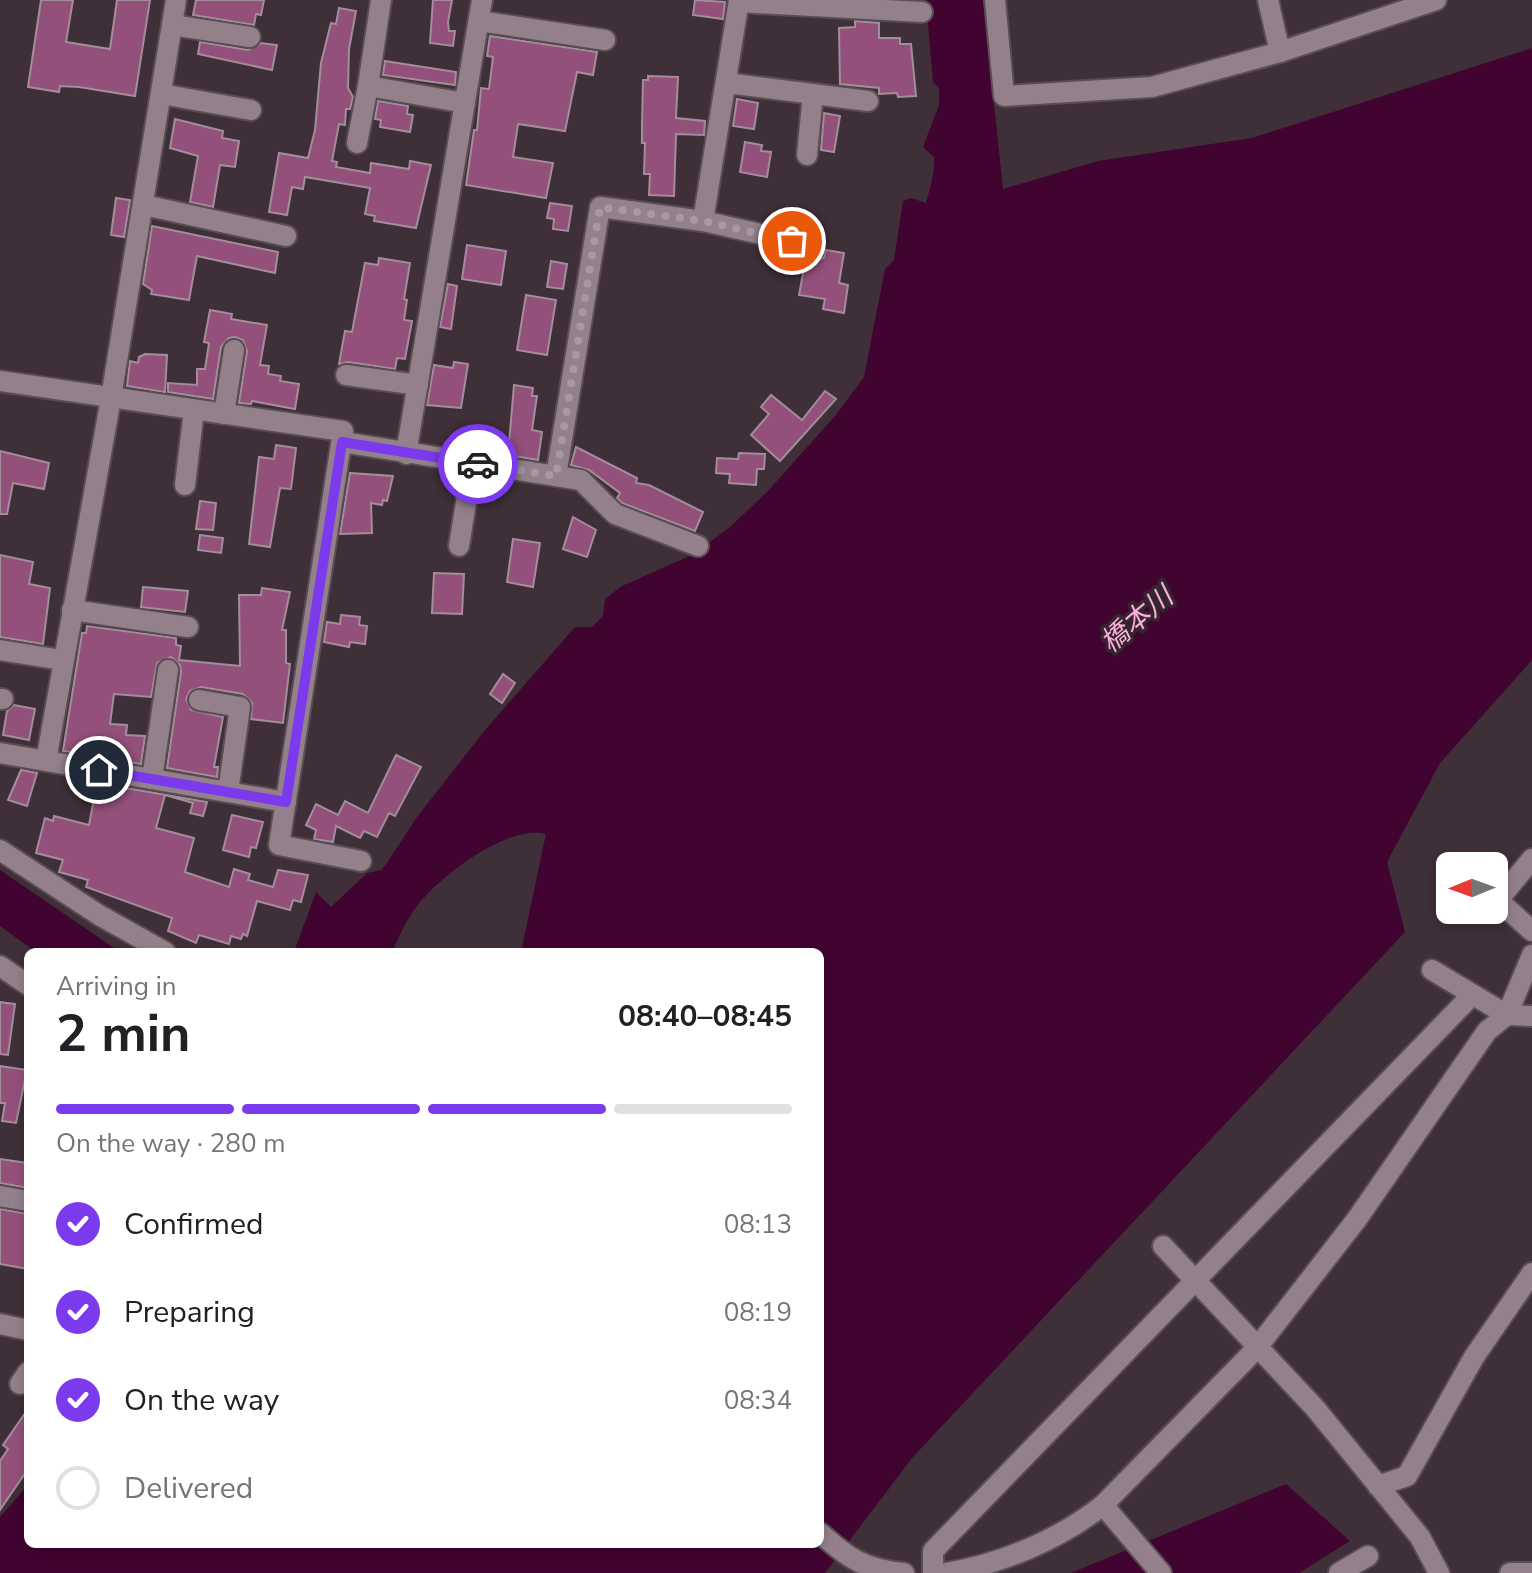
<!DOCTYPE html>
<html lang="en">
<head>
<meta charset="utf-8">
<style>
  body { margin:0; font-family:"Nunito Sans","Noto Sans JP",sans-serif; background:#f2f2f2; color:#202124; height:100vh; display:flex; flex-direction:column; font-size:30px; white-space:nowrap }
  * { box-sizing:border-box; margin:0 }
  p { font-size:26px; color:#757577 }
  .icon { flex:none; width:44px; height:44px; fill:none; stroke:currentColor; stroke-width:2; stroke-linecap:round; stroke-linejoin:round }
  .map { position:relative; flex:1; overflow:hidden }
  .panel { position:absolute; left:24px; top:948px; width:800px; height:600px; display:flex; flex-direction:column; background:#fff; border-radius:12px; box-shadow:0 4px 12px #0003 }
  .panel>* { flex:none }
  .needle { width:52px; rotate:269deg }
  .buttons { position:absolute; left:1436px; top:852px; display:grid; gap:16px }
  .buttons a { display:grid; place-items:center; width:72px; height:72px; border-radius:12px; background:#fff; box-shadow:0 4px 12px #0003; font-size:40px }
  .pin { position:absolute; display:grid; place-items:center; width:68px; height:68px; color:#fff; margin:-34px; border:4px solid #fff; border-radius:50%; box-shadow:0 2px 8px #0007 }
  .courier { position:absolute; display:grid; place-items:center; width:80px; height:80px; margin:-40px; border:6px solid #7c3aed; border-radius:50%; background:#fff; color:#222; box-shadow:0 2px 10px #0007 }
  .summary em { font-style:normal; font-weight:700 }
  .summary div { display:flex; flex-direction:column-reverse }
  .summary { display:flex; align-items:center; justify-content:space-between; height:136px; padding:0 32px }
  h1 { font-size:52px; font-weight:700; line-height:60px }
  .bar { display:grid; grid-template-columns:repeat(4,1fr); gap:12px 8px; align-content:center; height:96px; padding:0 32px }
  .bar i { height:10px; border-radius:6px; background:#e0e0e0 }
  .bar .selected { background:#7c3aed }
  .bar p { grid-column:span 4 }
  ol { padding:0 32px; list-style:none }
  li { display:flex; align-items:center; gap:24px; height:88px }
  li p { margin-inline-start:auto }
  li .icon { padding:8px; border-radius:50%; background:#7c3aed; color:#fff; stroke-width:4 }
  li:last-child { color:#757577 }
  li i { width:44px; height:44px; border:4px solid #e0e0e0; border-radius:50% }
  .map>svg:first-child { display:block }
  .water { fill:#410330 }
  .building { fill:#93507a; stroke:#a28e9a; stroke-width:2 }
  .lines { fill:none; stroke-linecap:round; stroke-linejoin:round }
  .minor-casing { stroke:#594c53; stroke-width:24 }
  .minor { stroke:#94808b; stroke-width:20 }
  .done { stroke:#a69aa1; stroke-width:8; stroke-dasharray:0 14.4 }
  .route { stroke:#7c3aed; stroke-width:10 }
  .labels { text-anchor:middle; stroke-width:7; stroke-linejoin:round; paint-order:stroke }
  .water-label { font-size:28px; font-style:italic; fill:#fbaedc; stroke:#35252e }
</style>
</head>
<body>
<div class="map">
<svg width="1532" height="1573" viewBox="0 0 1532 1573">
  <rect width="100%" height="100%" fill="#3f2f38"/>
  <g class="water">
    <path d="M926,0H983L1003,189L1098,161L1252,138L1532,48V660L1440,763L1387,862L1405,932L912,1458L825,1573H0V1517L28,1485V1544H820V952H521L546,834C507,823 432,881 412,913C404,925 398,939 392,952H294L316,892L331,907L367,873L382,870L417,817L486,729L575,627H592L603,616L605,599L622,586L694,554L730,527L767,492L835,416L864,377L885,269L894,260L903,201L911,198L926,203C930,189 935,172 934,157L923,147L939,105V88L933,82Z"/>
    <polygon points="0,870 120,952 36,952 0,926"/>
    <polygon points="1286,1484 1350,1541 1299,1573 1071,1573"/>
  </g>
  <g class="building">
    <polygon points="41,0 73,0 66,42 110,49 117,0 150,0 135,96 79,87 60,86 59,92 28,87"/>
    <polygon points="196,0 264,0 261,15 256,14 254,25 193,15"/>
    <polygon points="433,0 452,0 448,22 449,31 455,31 453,46 430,43"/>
    <polygon points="695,0 725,2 723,19 693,15"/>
    <polygon points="339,8 356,11 349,49 348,88 353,97 350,109 346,109 345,125 339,124 332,161 337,162 336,167 370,173 371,163 409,169 410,161 431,165 416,228 374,221 375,216 365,214 370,188 305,177 303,189 292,187 287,215 269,212 279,153 308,158 315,130 321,63 331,23 336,24"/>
    <polygon points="855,21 879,23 879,38 900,38 900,44 911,44 916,96 898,97 897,93 879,94 879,88 840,84 839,28 855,27"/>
    <polygon points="490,36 597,52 593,75 577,72 565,131 518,124 513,157 553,163 546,198 466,185 474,130 477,130 481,88 489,89 493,57 487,56"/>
    <polygon points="200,42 248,50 261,43 277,45 272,70 198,54"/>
    <polygon points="385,61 456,72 455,85 383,75"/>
    <polygon points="648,76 678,77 676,118 705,121 704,135 676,134 674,196 649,195 650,174 644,174 645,143 642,143 642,126 643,80 648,80"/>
    <polygon points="737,99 758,103 754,129 733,126"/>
    <polygon points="378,101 408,106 407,114 413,115 410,132 380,127 381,120 375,119"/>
    <polygon points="824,113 840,116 834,152 821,150"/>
    <polygon points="175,119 223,131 222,138 239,141 235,167 220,165 213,207 190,202 198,156 170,148"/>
    <polygon points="745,142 762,145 761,151 771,152 767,177 740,172"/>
    <polygon points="116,198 130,200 124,237 111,235"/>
    <polygon points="550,203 572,206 568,231 553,229 554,219 547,218"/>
    <polygon points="152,226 278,252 275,273 197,256 189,300 151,294 152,290 143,284"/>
    <polygon points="467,245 506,251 501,285 462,279"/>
    <polygon points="826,250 844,253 839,283 848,285 844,313 823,309 825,299 799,295 804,268 813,264 814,256 824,258"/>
    <polygon points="379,258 410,263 404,299 407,300 404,320 412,321 405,359 397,358 395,369 348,362 339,364 345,331 352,332 365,263 378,265"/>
    <polygon points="551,261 567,264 563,289 547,287"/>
    <polygon points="448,284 457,286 451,329 440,327"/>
    <polygon points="526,295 556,300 547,355 517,350"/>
    <polygon points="210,310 232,314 231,319 267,325 260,365 269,366 268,374 281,376 280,381 299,384 295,409 252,401 251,404 239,403 247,351 243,340 235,337 229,338 221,347 213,399 168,392 168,383 197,385 197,369 205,369 209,343 204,342"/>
    <polygon points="145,354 167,355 165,392 127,386 130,361 138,363 139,357"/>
    <polygon points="454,362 468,364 461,408 427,405 434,365 453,368"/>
    <polygon points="514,385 533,388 532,396 537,396 532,430 542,432 538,460 508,455"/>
    <polygon points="825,391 836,399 780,461 751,435 769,414 761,407 771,395 802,420"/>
    <polygon points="276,445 296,448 291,489 280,488 270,547 249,544 259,457 274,459"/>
    <polygon points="576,447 637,478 636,483 649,485 703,512 695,531 622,503 617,498 620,493 589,470 571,465"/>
    <polygon points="0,451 49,463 44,489 13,483 7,514 0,514"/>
    <polygon points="739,453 765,454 764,469 757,469 756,485 729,483 730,474 716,473 717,458 738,459"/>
    <polygon points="350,473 393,476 387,501 383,500 382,505 371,503 372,533 340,534"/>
    <polygon points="200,501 216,503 213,530 196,529"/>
    <polygon points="573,517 596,530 587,557 563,549"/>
    <polygon points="200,535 223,538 221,553 198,550"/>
    <polygon points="513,539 540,543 533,587 507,582"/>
    <polygon points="0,555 33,562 29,584 50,588 43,644 0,637"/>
    <polygon points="434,573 464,574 462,614 432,613"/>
    <polygon points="143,587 188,591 185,612 141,607"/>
    <polygon points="262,588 290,592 282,630 286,630 286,663 290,664 283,723 251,719 252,703 243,694 201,687 190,691 186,699 191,710 223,717 214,767 218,767 217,777 167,768 181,672 180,665 171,657 157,663 151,697 114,694 110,724 127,725 126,735 145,736 141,764 63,751 82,633 86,633 87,626 176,638 176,645 181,646 179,660 240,666 239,595 261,595"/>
    <polygon points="341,615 360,617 359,625 367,626 365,644 350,642 349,647 324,642 327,622 340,624"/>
    <polygon points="503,674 515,683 502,703 490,694"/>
    <polygon points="14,705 35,709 29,740 3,735 7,711"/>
    <polygon points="396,755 421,767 395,816 389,813 377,837 364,831 360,838 336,826 333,842 314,839 316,830 306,825 316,804 338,815 345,801 368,813"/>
    <polygon points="21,770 37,773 27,806 8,800"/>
    <polygon points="97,783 207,802 203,816 190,813 193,803 165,795 156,828 194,838 185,872 229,887 234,869 250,874 248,880 273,887 278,870 308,875 301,902 293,900 290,910 257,901 247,936 243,934 241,939 231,936 229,944 199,935 196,943 168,931 172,918 86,887 88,880 59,872 63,860 36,853 45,818 53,821 54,816 89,825"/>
    <polygon points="232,815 263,822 256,848 251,847 249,857 223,850"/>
    <polygon points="0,1002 15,1004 8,1055 0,1054"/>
    <polygon points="0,1066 27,1070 16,1123 2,1121 5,1103 0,1103"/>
    <polygon points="0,1159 28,1163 28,1188 0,1183"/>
    <polygon points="0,1209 28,1214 28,1269 0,1264"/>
    <polygon points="28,1409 28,1469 0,1510 0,1461 8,1449 3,1445"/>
  </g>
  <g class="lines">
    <g class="minor-casing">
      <g id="minor">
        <polyline points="381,0 368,86 465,103"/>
        <polyline points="995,0 1004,96 1152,87 1280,52 1436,0"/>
        <polyline points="1268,0 1280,52"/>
        <polyline points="739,2 922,12"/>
        <polyline points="479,21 605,40"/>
        <polyline points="172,25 250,37"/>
        <polyline points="727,83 868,101"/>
        <polyline points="161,94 251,110"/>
        <polyline points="357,143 368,86"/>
        <polyline points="807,155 813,94"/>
        <polyline points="144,205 286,236"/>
        <polyline points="703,221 792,241 797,257"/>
        <polyline points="346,375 418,385"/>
        <polyline points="0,381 343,431 279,845 361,861"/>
        <polyline points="224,414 234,350"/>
        <polyline points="342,442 581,480 615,514 698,546"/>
        <polyline points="406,454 482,0"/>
        <polyline points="556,476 600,207 703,221 739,0"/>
        <polyline points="185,485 194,410"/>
        <polyline points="459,546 468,490 467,463"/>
        <polyline points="72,610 188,627"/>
        <polyline points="0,650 62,660"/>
        <polyline points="0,699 3,699"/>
        <polyline points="199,700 240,707 228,792"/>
        <polyline points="0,753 286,802"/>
        <polyline points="46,761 111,398 176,0"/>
        <polyline points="152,779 168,670"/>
        <polyline points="0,850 99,915 165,952"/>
        <polyline points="1532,859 1503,894 1501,903 1532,931"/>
        <polyline points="0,966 28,985"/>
        <polyline points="1432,970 1507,1015 1532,1016"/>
        <polyline points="0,1196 28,1201"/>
        <polyline points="1163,1246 1315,1408 1420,1537 1439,1573"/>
        <polyline points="0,1324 28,1330"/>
        <polyline points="20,1384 28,1372"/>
        <polyline points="1378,1486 1407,1476 1474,1357 1532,1273"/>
        <polyline points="1103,1505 1161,1573"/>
        <path d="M820,1533C848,1558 865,1570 904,1573"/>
        <polyline points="933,1573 933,1551 1472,995"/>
        <path d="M946,1573C1001,1564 1059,1540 1103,1505L1256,1349L1357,1219L1487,1031L1507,1015L1532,955"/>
        <polyline points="1339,1573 1368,1556"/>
        <polyline points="1510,1573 1531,1573"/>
      </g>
    </g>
    <use href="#minor" class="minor"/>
  </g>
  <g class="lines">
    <polyline class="done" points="478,464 556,476 600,207 703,221 792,241"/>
    <polyline class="route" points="99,770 286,802 342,442 478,464"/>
  </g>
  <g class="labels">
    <g class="water-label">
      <text transform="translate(1136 619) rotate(-40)" y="10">橋本川</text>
    </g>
  </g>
</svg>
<div class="buttons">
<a><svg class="needle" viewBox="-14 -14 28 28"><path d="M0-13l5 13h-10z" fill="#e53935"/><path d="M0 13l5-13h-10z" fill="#757577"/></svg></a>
</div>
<div class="pin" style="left:792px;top:241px;background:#ea580c"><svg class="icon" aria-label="bag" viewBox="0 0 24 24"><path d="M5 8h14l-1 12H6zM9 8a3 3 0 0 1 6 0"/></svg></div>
<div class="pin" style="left:99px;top:770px;background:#1f2937"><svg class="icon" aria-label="home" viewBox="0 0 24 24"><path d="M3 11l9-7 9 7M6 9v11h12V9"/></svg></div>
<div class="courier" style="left:478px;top:464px"><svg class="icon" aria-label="car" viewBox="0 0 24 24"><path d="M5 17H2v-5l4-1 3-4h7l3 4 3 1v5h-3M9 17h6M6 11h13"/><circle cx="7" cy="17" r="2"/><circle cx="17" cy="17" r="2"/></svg></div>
<section class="panel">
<div class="summary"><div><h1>2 min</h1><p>Arriving in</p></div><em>08:40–08:45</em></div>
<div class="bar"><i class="selected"></i><i class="selected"></i><i class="selected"></i><i></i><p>On the way · 280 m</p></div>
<ol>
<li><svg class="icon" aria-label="check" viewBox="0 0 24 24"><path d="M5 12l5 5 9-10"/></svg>Confirmed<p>08:13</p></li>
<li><svg class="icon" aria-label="check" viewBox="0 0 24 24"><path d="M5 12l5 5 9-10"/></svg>Preparing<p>08:19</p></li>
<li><svg class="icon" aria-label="check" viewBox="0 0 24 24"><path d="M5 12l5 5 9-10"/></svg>On the way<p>08:34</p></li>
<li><i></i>Delivered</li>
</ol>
</section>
</div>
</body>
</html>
